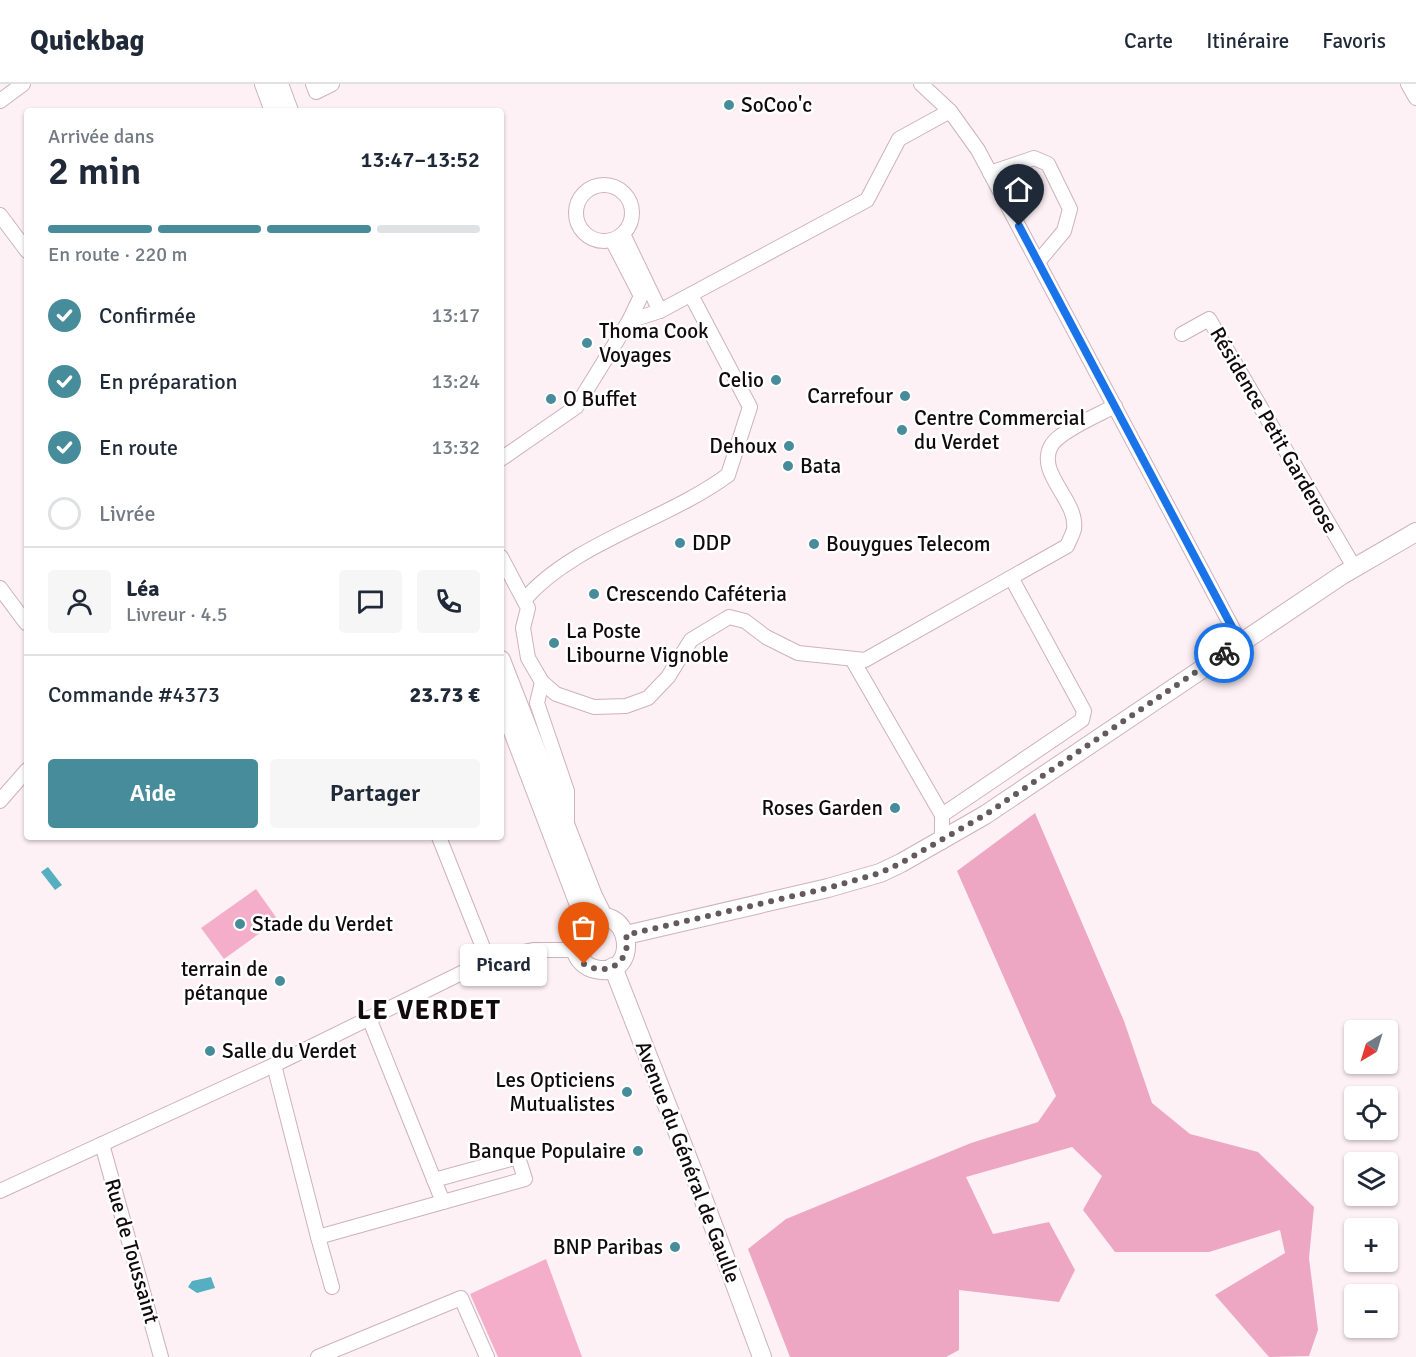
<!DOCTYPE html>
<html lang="fr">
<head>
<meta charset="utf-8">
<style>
  body { margin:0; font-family:Signika,sans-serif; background:#f6f6f7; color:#1f2937; height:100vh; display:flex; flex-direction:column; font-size:22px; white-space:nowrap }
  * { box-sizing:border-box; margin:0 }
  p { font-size:20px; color:#747a83 }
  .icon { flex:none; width:33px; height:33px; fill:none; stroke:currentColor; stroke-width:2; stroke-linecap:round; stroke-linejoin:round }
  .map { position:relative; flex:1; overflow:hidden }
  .side { position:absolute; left:24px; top:24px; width:480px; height:732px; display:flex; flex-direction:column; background:#fff; border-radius:6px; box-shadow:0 2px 4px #0004 }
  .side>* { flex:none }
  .needle { width:39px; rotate:218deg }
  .buttons { position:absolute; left:1344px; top:936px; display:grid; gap:12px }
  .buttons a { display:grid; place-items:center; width:54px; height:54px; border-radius:6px; background:#fff; box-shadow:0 2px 4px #0004; font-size:30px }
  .pin { position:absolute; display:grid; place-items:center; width:51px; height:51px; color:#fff; margin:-62px -26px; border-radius:50% 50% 50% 0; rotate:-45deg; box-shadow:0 0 6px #0007 }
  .pin .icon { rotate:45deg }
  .courier { position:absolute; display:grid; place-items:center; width:60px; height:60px; margin:-30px; border:4px solid #1a73e8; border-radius:50%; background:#fff; color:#222; box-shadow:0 2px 8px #0007 }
  .bubble { position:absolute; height:42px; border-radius:6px; background:#fff; box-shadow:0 2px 4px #0004; font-size:20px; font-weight:600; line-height:42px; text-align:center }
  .head em { font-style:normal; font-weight:600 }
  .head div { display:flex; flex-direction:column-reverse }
  .head { display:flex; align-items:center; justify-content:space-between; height:102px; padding:0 24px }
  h1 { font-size:39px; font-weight:600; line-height:45px }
  .bar { display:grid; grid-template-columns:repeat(4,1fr); gap:9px 6px; align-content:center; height:72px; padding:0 24px }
  .bar i { height:8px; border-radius:4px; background:#e0e1e3 }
  .bar .active { background:#478c9a }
  .bar p { grid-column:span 4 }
  .line { display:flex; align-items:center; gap:15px; padding:0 24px; border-top:2px solid #e0e1e3 }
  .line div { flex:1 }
  .round { display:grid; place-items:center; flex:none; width:63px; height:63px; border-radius:6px; background:#f6f6f7 }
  ol { padding:0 24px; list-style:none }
  li { display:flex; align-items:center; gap:18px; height:66px }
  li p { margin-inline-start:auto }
  li .icon { padding:6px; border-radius:50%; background:#478c9a; color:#fff; stroke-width:4 }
  li:last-child { color:#747a83 }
  li i { width:33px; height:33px; border:3px solid #e0e1e3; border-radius:50% }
  .button { display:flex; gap:12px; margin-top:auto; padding:12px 24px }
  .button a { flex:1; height:69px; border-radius:6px; background:#478c9a; color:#fff; font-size:24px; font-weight:600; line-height:69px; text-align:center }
  .button a+a { background:#f6f6f7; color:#1f2937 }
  header { display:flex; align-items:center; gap:36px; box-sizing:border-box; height:84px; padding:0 30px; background:#fff; border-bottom:2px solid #e0e1e3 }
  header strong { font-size:28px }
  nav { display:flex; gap:33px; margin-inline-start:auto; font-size:21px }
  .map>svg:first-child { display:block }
  .green { fill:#f4aeca }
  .forest { fill:#eda7c3 }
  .water { fill:#55afc1 }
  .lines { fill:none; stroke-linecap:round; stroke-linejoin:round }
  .minor-casing { stroke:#ceb2bc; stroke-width:16 }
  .major-casing { stroke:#ceb2bc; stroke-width:20 }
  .minor { stroke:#fff; stroke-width:14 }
  .major { stroke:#fff; stroke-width:18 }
  .done { stroke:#645a5e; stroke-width:6; stroke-dasharray:0 10.8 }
  .route { stroke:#1a73e8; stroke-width:8 }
  .poi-dot { fill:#478c9a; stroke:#fff; stroke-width:2 }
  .labels { text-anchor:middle; stroke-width:5; stroke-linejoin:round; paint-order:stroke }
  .poi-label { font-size:21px; fill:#11090c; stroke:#fff; text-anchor:start }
  .street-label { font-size:21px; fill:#11090c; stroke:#fff }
  .district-label { font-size:27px; font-weight:bold; letter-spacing:1.5px; fill:#11090c; stroke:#fff }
</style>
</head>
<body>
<header>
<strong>Quickbag</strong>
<nav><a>Carte</a><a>Itinéraire</a><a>Favoris</a></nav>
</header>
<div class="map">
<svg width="1416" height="1273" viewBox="0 0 1416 1273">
  <rect width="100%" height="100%" fill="#fdf1f5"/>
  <g class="green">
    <polygon points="256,805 278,836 224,875 201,844"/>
    <polygon points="546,1175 582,1273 498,1273 470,1210"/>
  </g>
  <polygon class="forest" points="1035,729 1124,937 1152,1019 1190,1050 1258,1068 1314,1123 1309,1174 1318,1246 1309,1272 1269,1273 1215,1211 1285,1169 1280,1146 1209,1168 1115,1168 1083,1126 1102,1092 1072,1063 966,1093 993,1150 1049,1138 1075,1186 1059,1218 959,1206 959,1266 946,1273 790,1273 748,1165 786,1135 971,1059 1038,1038 1056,1012 957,787"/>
  <g class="water">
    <polygon points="48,783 62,801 55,806 41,788"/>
    <polygon points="211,1193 215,1204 197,1209 188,1203 192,1197"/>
  </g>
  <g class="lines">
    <g class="minor-casing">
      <g id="minor">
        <polyline points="313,0 316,8 332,0"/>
        <polyline points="921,0 950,27 978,66 1240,558"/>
        <polyline points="1408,0 1416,14"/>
        <polyline points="0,17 23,0"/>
        <polyline points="990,89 1034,74 1048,80 1070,125 1064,147 1038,178"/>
        <circle cx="604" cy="129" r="28"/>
        <polyline points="0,131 27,167"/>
        <polyline points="623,150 660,227"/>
        <polyline points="629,237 660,227 867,116 899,55 950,27"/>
        <polyline points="1182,250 1209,235 1354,483"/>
        <polyline points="501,375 576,323 629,237 641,212 612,156"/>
        <path d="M501,473L528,524L523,544L528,574L542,598L556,610L594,623L626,622L648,614L668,593L691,556L729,533L745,537L766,553L798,569L865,576L1067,462C1069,457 1073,450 1074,445C1078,416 1036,390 1051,362C1059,347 1100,330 1115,322"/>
        <polyline points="0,504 26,539"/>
        <path d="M524,516C573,459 667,436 728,391L750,323L691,211"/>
        <polyline points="852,575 942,731 942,758"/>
        <polyline points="542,598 537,619 567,707 567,740"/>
        <polyline points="0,717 27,686"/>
        <polyline points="942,731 1082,636 1084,627 1012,495"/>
        <polyline points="439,753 488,876"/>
        <polyline points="274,981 318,1153 443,1118 369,934"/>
        <polyline points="102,1060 161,1273"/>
        <polyline points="434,1096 518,1073 525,1095 443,1118"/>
        <polyline points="0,1107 274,981 488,876 533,866 576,866"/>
        <polyline points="318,1153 332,1203"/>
        <polyline points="318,1273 461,1214 487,1273"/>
      </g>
    </g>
    <g class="major-casing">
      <g id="major">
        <polyline points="264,0 274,27"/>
        <polyline points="279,0 289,27"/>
        <polyline points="501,576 593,812 604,834"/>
        <path d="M501,616L578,818C579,823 585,835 583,841C581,850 572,854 576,867C578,876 586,883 595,885C644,897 631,808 583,840"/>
        <polyline points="626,851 828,804 880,789 901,779 985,731 1342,491 1416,448"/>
        <polyline points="613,883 694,1090 762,1273"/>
      </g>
    </g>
    <use href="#minor" class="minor"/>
    <use href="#major" class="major"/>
  </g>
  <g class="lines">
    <path class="done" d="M584,880C607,894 632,878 626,851L828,804L880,789L901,779L985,731L1224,569"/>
    <polyline class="route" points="1019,142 1240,558 1224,569"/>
  </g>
  <g class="poi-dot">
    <circle cx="729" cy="21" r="6"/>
    <circle cx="587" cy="259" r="6"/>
    <circle cx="776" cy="296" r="6"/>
    <circle cx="905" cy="312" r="6"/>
    <circle cx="551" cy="315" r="6"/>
    <circle cx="902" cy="346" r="6"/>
    <circle cx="789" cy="362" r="6"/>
    <circle cx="788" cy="382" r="6"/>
    <circle cx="680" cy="459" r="6"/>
    <circle cx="814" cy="460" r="6"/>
    <circle cx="594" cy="510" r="6"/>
    <circle cx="554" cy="559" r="6"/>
    <circle cx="895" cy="724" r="6"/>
    <circle cx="240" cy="840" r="6"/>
    <circle cx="280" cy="897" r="6"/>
    <circle cx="210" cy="967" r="6"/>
    <circle cx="627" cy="1008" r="6"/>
    <circle cx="638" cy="1067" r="6"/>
    <circle cx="675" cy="1163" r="6"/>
  </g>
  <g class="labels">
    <g class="poi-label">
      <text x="741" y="28">SoCoo'c</text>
      <text x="599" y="254">Thoma Cook<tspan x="599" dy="24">Voyages</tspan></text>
      <text x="764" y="303" text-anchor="end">Celio</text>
      <text x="893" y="319" text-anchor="end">Carrefour</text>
      <text x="563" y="322">O Buffet</text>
      <text x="914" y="341">Centre Commercial<tspan x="914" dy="24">du Verdet</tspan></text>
      <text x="777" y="369" text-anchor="end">Dehoux</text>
      <text x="800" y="389">Bata</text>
      <text x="692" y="466">DDP</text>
      <text x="826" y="467">Bouygues Telecom</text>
      <text x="606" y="517">Crescendo Caféteria</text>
      <text x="566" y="554">La Poste<tspan x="566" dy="24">Libourne Vignoble</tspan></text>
      <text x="883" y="731" text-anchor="end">Roses Garden</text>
      <text x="252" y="847">Stade du Verdet</text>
      <text x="268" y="892" text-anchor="end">terrain de<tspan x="268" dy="24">pétanque</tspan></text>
      <text x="222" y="974">Salle du Verdet</text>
      <text x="615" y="1003" text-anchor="end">Les Opticiens<tspan x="615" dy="24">Mutualistes</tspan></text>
      <text x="626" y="1074" text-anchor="end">Banque Populaire</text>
      <text x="663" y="1170" text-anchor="end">BNP Paribas</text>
    </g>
    <g class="street-label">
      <text transform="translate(1274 346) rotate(60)" y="7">Résidence Petit Garderose</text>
      <text transform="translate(688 1078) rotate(69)" y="7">Avenue du Général de Gaulle</text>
      <text transform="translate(132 1167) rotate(74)" y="7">Rue de Toussaint</text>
    </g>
    <g class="district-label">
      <text x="429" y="935">LE VERDET</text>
    </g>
  </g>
</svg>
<div class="buttons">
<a><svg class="needle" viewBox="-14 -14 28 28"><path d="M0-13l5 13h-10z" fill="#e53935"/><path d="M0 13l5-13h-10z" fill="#747a83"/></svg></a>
<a><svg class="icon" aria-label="locate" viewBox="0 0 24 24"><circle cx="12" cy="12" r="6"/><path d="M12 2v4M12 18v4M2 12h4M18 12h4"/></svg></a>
<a><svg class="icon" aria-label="layers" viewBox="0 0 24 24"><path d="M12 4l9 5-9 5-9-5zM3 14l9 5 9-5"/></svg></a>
<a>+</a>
<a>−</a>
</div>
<div class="pin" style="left:584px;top:880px;background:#ea580c"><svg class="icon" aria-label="bag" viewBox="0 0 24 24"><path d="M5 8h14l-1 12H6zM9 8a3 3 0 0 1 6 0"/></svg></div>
<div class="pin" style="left:1019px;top:142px;background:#1f2937"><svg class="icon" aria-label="home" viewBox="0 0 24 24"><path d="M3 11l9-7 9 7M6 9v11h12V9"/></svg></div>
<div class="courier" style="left:1224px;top:569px"><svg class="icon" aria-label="bike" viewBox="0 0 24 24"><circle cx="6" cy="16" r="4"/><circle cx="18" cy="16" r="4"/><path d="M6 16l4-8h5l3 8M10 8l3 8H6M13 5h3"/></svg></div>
<div class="bubble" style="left:460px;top:860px;width:87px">Picard</div>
<section class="side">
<div class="head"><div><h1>2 min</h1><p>Arrivée dans</p></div><em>13:47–13:52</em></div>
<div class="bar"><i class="active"></i><i class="active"></i><i class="active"></i><i></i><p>En route · 220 m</p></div>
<ol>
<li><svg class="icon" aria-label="check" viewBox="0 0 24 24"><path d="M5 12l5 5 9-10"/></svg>Confirmée<p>13:17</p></li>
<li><svg class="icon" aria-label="check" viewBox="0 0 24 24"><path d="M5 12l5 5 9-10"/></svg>En préparation<p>13:24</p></li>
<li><svg class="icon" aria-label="check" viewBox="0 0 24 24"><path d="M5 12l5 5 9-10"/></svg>En route<p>13:32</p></li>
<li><i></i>Livrée</li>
</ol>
<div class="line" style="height:108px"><a class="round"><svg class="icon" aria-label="person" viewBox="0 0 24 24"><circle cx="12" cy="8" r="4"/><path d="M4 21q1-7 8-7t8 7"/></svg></a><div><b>Léa</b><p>Livreur · 4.5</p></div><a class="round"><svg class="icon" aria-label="chat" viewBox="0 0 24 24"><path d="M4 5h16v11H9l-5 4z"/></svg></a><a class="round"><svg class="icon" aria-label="phone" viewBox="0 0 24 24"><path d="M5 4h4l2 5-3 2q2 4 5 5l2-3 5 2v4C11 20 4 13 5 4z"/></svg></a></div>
<div class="line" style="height:78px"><div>Commande #4373</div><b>23.73 €</b></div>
<div class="button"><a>Aide</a><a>Partager</a></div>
</section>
</div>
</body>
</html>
